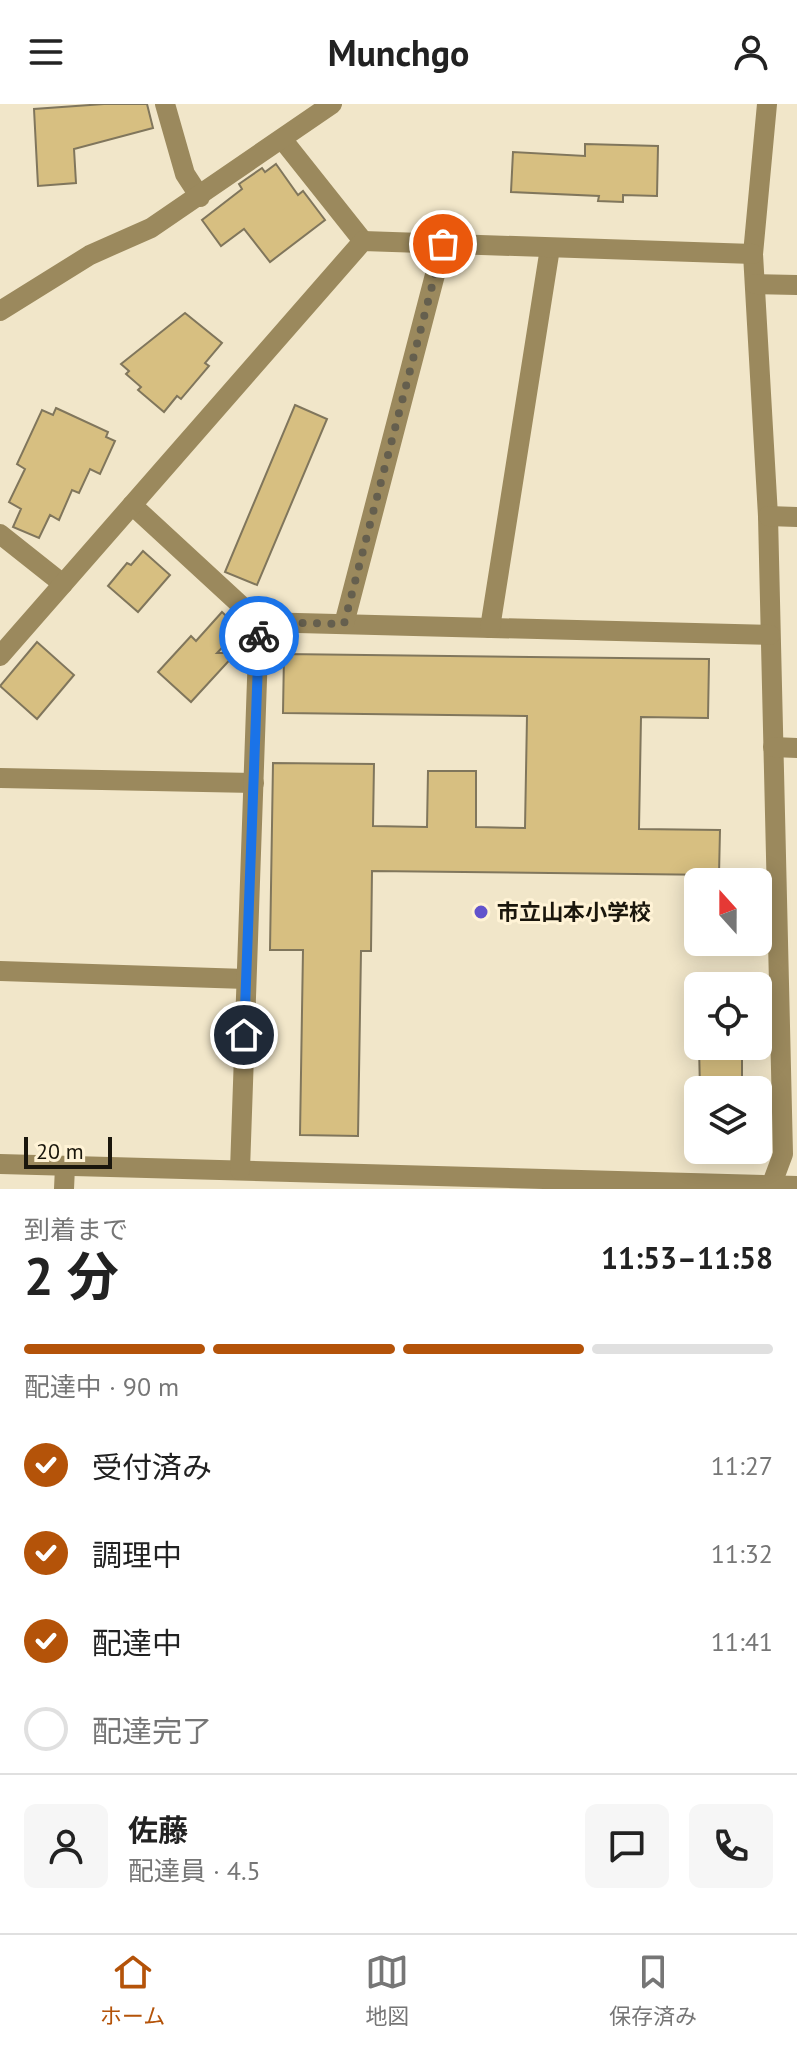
<!DOCTYPE html>
<html lang="ja">
<head>
<meta charset="utf-8">
<style>
  body { margin:0; font-family:"PT Sans","Noto Sans JP",sans-serif; background:#f6f6f6; color:#222; height:100vh; display:flex; flex-direction:column; font-size:30px; white-space:nowrap }
  * { box-sizing:border-box; margin:0 }
  p { font-size:26px; color:#767676 }
  .icon { flex:none; width:44px; height:44px; fill:none; stroke:currentColor; stroke-width:2; stroke-linecap:round; stroke-linejoin:round }
  .map { position:relative; height:1085px; overflow:hidden }
  .panel { display:flex; flex-direction:column; background:#fff; flex:1 }
  .panel>* { flex:none }
  .needle { width:52px; rotate:339deg }
  .buttons { position:absolute; left:684px; top:764px; display:grid; gap:16px }
  .buttons a { display:grid; place-items:center; width:88px; height:88px; border-radius:12px; background:#fff; box-shadow:0 4px 20px #0003; font-size:40px }
  .scale { position:absolute; left:24px; bottom:20px; width:88px; box-sizing:border-box; padding-left:8px; border:4px solid #1a160c; border-top:0; font-size:22px; line-height:28px; white-space:nowrap; color:#1a160c; -webkit-text-stroke:6px #fff3d6; paint-order:stroke }
  .pin { position:absolute; display:grid; place-items:center; width:68px; height:68px; color:#fff; margin:-34px; border:4px solid #fff; border-radius:50%; box-shadow:0 2px 8px #0007 }
  .courier { position:absolute; display:grid; place-items:center; width:80px; height:80px; margin:-40px; border:6px solid #1a73e8; border-radius:50%; background:#fff; color:#222; box-shadow:0 2px 10px #0007 }
  .summary em { font-style:normal; font-weight:700 }
  .summary div { display:flex; flex-direction:column-reverse }
  .summary { display:flex; align-items:center; justify-content:space-between; height:136px; padding:0 24px }
  h1 { font-size:52px; font-weight:700; line-height:60px }
  .bar { display:grid; grid-template-columns:repeat(4,1fr); gap:12px 8px; align-content:center; height:96px; padding:0 24px }
  .bar i { height:10px; border-radius:6px; background:#e0e0e0 }
  .bar .current { background:#b45309 }
  .bar p { grid-column:span 4 }
  .line { display:flex; align-items:center; gap:20px; padding:0 24px; border-top:2px solid #e0e0e0 }
  .line div { flex:1 }
  .round { display:grid; place-items:center; flex:none; width:84px; height:84px; border-radius:12px; background:#f6f6f6 }
  ol { padding:0 24px; list-style:none }
  li { display:flex; align-items:center; gap:24px; height:88px }
  li p { margin-inline-start:auto }
  li .icon { padding:8px; border-radius:50%; background:#b45309; color:#fff; stroke-width:4 }
  li:last-child { color:#767676 }
  li i { width:44px; height:44px; border:4px solid #e0e0e0; border-radius:50% }
  header { display:flex; justify-content:space-between; align-items:center; height:104px; padding:0 24px; background:#fff; font-size:36px; font-weight:700 }
  .menu { display:flex; justify-content:space-around; align-items:center; height:112px; border-top:2px solid #e0e0e0; background:#fff; font-size:22px; color:#767676 }
  .menu a { display:grid; justify-items:center; gap:4px }
  .menu .current { color:#b45309 }
  .map>svg:first-child { display:block }
  .building { fill:#d7bf81; stroke:#80765c; stroke-width:2 }
  .lines { fill:none; stroke-linecap:round; stroke-linejoin:round }
  .minor { stroke:#9b895d; stroke-width:20 }
  .done { stroke:#655f4e; stroke-width:8; stroke-dasharray:0 14.4 }
  .route { stroke:#1a73e8; stroke-width:10 }
  .poi-dot { fill:#6253cc; stroke:#fff3d6; stroke-width:3 }
  .labels { text-anchor:middle; stroke-width:6; stroke-linejoin:round; paint-order:stroke }
  .poi-label { font-size:22px; font-weight:bold; fill:#1a160c; stroke:#fff3d6; text-anchor:start }
</style>
</head>
<body>
<header><svg class="icon" aria-label="menu" viewBox="0 0 24 24"><path d="M4 6h16M4 12h16M4 18h16"/></svg>Munchgo<svg class="icon" aria-label="person" viewBox="0 0 24 24"><circle cx="12" cy="8" r="4"/><path d="M4 21q1-7 8-7t8 7"/></svg></header>
<div class="map">
<svg width="797" height="1085" viewBox="0 0 797 1085">
  <rect width="100%" height="100%" fill="#f1e6c9"/>
  <g class="building">
    <polygon points="104,0 147,0 153,24 74,45 76,79 38,82 34,5"/>
    <polygon points="585,40 658,42 657,92 623,91 623,98 598,97 599,92 511,88 513,48 585,52"/>
    <polygon points="276,60 298,91 303,87 325,116 270,158 244,125 221,142 202,116 242,85 239,80 262,64 265,68"/>
    <polygon points="185,209 222,239 205,259 209,262 181,295 177,292 164,308 138,286 141,283 126,270 129,267 121,260"/>
    <polygon points="295,301 327,315 257,481 225,468"/>
    <polygon points="56,304 108,328 106,333 115,337 100,370 90,365 79,389 72,386 59,416 50,411 39,434 13,423 21,405 9,398 25,365 17,360 42,306 53,311"/>
    <polygon points="143,447 170,471 138,508 108,482 127,459 131,461"/>
    <polygon points="222,508 240,525 217,549 236,549 191,598 158,568 191,532 196,537"/>
    <polygon points="37,538 74,571 37,615 0,582"/>
    <polygon points="284,550 709,555 708,614 641,613 639,725 720,726 719,771 372,767 371,847 361,847 358,1032 300,1031 303,846 270,846 273,659 374,660 373,722 427,723 428,667 476,667 476,723 525,724 527,612 283,609"/>
    <polygon points="699,942 742,942 742,986 700,986"/>
  </g>
  <g class="lines">
    <g class="minor">
      <polyline points="165,0 185,70 200,93"/>
      <polyline points="767,0 753,150 768,412 783,1050 770,1085"/>
      <polyline points="282,35 363,137"/>
      <polyline points="755,180 797,181"/>
      <polyline points="0,207 90,151 151,124 332,0"/>
      <polyline points="132,401 259,518 770,531"/>
      <polyline points="768,412 797,413"/>
      <polyline points="0,430 63,480"/>
      <polyline points="344,520 443,140"/>
      <polyline points="490,524 550,144"/>
      <polyline points="0,552 363,137 753,150"/>
      <polyline points="773,643 797,644"/>
      <polyline points="0,674 254,679"/>
      <polyline points="0,867 246,875"/>
      <polyline points="0,1060 797,1082"/>
      <polyline points="240,1066 259,518"/>
      <polyline points="64,1085 65,1063"/>
    </g>
  </g>
  <g class="lines">
    <polyline class="done" points="259,532 259,518 344,520 443,140"/>
    <polyline class="route" points="244,931 259,532"/>
  </g>
  <circle class="poi-dot" cx="481" cy="808" r="8"/>
  <g class="labels">
    <g class="poi-label">
      <text x="497" y="816">市立山本小学校</text>
    </g>
  </g>
</svg>
<div class="buttons">
<a><svg class="needle" viewBox="-14 -14 28 28"><path d="M0-13l5 13h-10z" fill="#e53935"/><path d="M0 13l5-13h-10z" fill="#767676"/></svg></a>
<a><svg class="icon" aria-label="locate" viewBox="0 0 24 24"><circle cx="12" cy="12" r="6"/><path d="M12 2v4M12 18v4M2 12h4M18 12h4"/></svg></a>
<a><svg class="icon" aria-label="layers" viewBox="0 0 24 24"><path d="M12 4l9 5-9 5-9-5zM3 14l9 5 9-5"/></svg></a>
</div>
<div class="scale">20 m</div>
<div class="pin" style="left:443px;top:140px;background:#ea580c"><svg class="icon" aria-label="bag" viewBox="0 0 24 24"><path d="M5 8h14l-1 12H6zM9 8a3 3 0 0 1 6 0"/></svg></div>
<div class="pin" style="left:244px;top:931px;background:#1f2937"><svg class="icon" aria-label="home" viewBox="0 0 24 24"><path d="M3 11l9-7 9 7M6 9v11h12V9"/></svg></div>
<div class="courier" style="left:259px;top:532px"><svg class="icon" aria-label="bike" viewBox="0 0 24 24"><circle cx="6" cy="16" r="4"/><circle cx="18" cy="16" r="4"/><path d="M6 16l4-8h5l3 8M10 8l3 8H6M13 5h3"/></svg></div>
</div>
<section class="panel">
<div class="summary"><div><h1>2 分</h1><p>到着まで</p></div><em>11:53–11:58</em></div>
<div class="bar"><i class="current"></i><i class="current"></i><i class="current"></i><i></i><p>配達中 · 90 m</p></div>
<ol>
<li><svg class="icon" aria-label="check" viewBox="0 0 24 24"><path d="M5 12l5 5 9-10"/></svg>受付済み<p>11:27</p></li>
<li><svg class="icon" aria-label="check" viewBox="0 0 24 24"><path d="M5 12l5 5 9-10"/></svg>調理中<p>11:32</p></li>
<li><svg class="icon" aria-label="check" viewBox="0 0 24 24"><path d="M5 12l5 5 9-10"/></svg>配達中<p>11:41</p></li>
<li><i></i>配達完了</li>
</ol>
<div class="line" style="height:144px"><a class="round"><svg class="icon" aria-label="person" viewBox="0 0 24 24"><circle cx="12" cy="8" r="4"/><path d="M4 21q1-7 8-7t8 7"/></svg></a><div><b>佐藤</b><p>配達員 · 4.5</p></div><a class="round"><svg class="icon" aria-label="chat" viewBox="0 0 24 24"><path d="M4 5h16v11H9l-5 4z"/></svg></a><a class="round"><svg class="icon" aria-label="phone" viewBox="0 0 24 24"><path d="M5 4h4l2 5-3 2q2 4 5 5l2-3 5 2v4C11 20 4 13 5 4z"/></svg></a></div>
</section>
<nav class="menu">
<a class="current"><svg class="icon" aria-label="home" viewBox="0 0 24 24"><path d="M3 11l9-7 9 7M6 9v11h12V9"/></svg>ホーム</a>
<a><svg class="icon" aria-label="map" viewBox="0 0 24 24"><path d="M3 6l6-2 6 2 6-2v14l-6 2-6-2-6 2zM9 4v14M15 6v14"/></svg>地図</a>
<a><svg class="icon" aria-label="saved" viewBox="0 0 24 24"><path d="M7 4h10v16l-5-4-5 4z"/></svg>保存済み</a>
</nav>
</body>
</html>
